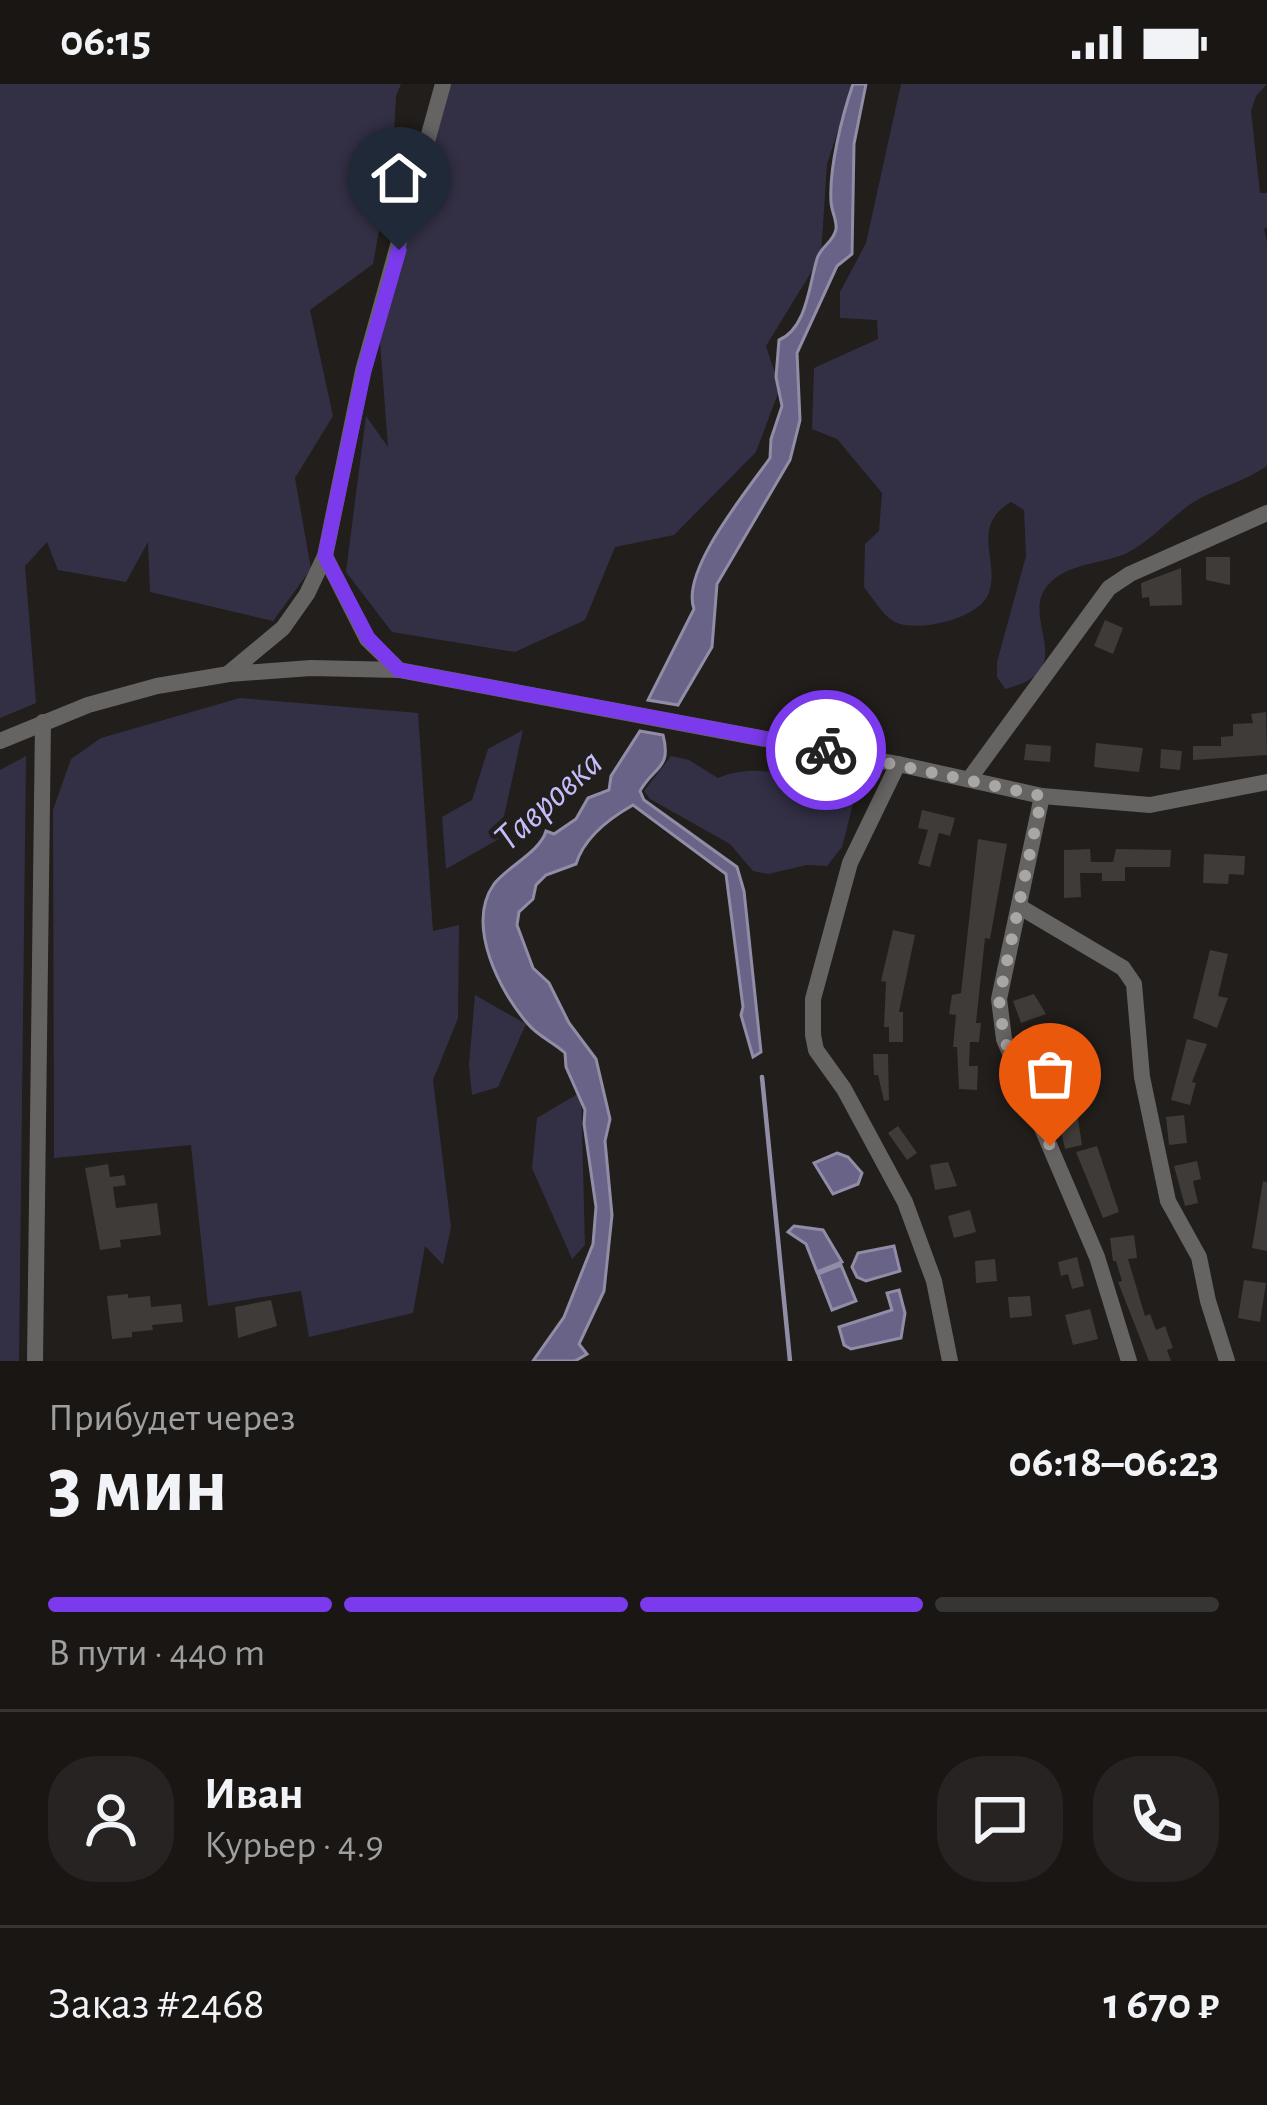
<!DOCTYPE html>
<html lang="ru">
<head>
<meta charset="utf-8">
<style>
  body { margin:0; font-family:"Alegreya Sans",sans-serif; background:#262322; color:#f1f3f6; height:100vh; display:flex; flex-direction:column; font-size:45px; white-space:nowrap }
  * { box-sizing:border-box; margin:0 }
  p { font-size:39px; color:#9f9fa0 }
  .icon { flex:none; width:66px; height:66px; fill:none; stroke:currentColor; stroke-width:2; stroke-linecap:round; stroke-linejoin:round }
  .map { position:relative; height:1277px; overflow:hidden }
  .side { display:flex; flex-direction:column; background:#191614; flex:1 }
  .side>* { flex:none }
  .pin { position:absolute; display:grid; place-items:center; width:102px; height:102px; color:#fff; margin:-123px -51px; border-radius:50% 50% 50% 0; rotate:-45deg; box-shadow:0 0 12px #0007 }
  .pin .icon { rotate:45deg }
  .courier { position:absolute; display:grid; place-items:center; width:120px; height:120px; margin:-60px; border:9px solid #7c3aed; border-radius:50%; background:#fff; color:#222; box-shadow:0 3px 15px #0007 }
  .head em { font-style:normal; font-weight:700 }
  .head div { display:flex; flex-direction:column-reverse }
  .head { display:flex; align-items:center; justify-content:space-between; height:204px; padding:0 48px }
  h1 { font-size:78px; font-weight:700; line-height:90px }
  .bar { display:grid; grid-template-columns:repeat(4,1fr); gap:18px 12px; align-content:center; height:144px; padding:0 48px }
  .bar i { height:15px; border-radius:9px; background:#373534 }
  .bar .active { background:#7c3aed }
  .bar p { grid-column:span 4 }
  .line { display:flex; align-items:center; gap:30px; padding:0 48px; border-top:3px solid #373534 }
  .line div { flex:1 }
  .round { display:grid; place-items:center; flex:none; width:126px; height:126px; border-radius:48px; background:#262322 }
  .status { display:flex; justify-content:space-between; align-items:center; height:84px; padding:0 60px; background:#191614; direction:ltr }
  .status svg { height:33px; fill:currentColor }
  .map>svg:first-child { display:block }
  .green { fill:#333046 }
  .water { fill:#686387; stroke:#918da6; stroke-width:3 }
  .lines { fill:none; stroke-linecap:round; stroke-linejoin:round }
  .stream { stroke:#918da6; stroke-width:4.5 }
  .building { fill:#3e3b38 }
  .minor { stroke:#656462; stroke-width:16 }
  .done { stroke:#a9a6a4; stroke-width:12; stroke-dasharray:0 21.6 }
  .route { stroke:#7c3aed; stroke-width:15 }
  .labels { text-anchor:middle; stroke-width:10; stroke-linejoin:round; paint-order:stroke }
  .water-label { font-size:39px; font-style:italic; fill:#c5bdfb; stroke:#211e1b }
</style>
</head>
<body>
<div class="status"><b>06:15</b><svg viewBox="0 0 49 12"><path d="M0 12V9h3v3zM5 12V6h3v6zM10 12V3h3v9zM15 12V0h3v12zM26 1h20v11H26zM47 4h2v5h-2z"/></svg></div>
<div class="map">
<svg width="1267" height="1277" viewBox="0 0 1267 1277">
  <rect width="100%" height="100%" fill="#211e1b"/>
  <g class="green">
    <polygon points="0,0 401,0 396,12 393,68 373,180 310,226 333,332 295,394 311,485 273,537 150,508 148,458 126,498 58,486 47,458 25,482 36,619 0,634"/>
    <polygon points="450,0 853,0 827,80 821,172 766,262 780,304 756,368 674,451 615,463 585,536 515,568 392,548 346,488 366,332 388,363 380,258"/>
    <path d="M901,0H1267L1256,12L1251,27L1260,109H1267V144L1264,145L1267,158V382C1244,398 1216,404 1192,419C1170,434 1149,459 1125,470C1101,480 1067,479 1048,501C1018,535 1083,586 1005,605L997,593V578L1026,472L1024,426L1011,418C968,443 1002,479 988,511C977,535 918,549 895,538C882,531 873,514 864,503L865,460L879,447L882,409L837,355L812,345L814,284L878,255L877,236L840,234V208L866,159Z"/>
    <polygon points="240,614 418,629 433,847 459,841 458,934 433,996 451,1143 443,1181 425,1162 413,1229 309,1253 301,1207 208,1222 191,1061 54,1074 53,726 71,675 101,654"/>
    <polygon points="523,646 499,755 446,785 442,733 472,716 488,665"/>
    <polygon points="26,672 19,1277 0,1277 0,686"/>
    <path d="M671,672L689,676L718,694C761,675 811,698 855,712L842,763L827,782L807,781L768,790L753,787L730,760L650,715L644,707Z"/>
    <polygon points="475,911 526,940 498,1003 472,1011 469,981"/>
    <polygon points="581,1008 585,1161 572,1175 532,1084 537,1034"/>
  </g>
  <g class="water">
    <path d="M853,0H866L854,60L852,170L837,182L797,269L800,336L790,376L717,500L712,563L678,621L648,616L694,525C680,487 747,407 770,374L771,355L782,322L776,293L779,256C807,244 809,201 817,175C820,163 834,158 836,145C837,135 831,127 831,117C829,84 842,32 853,0Z"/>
    <path d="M640,647L663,651C672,685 654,682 640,707L644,716L737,783L744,807L761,968L753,973L741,931L743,923L726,790L633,721C610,734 584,754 576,780L546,791L536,801L533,815L519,828L517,841L533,884L549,899L569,939L596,975L610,1035L605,1057L612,1131L604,1207L579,1260L587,1270L575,1277H533L564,1233L593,1160L596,1123L584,1040L585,1026L566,983L565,969C554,959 538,952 528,940C500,908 465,841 494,800C508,782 540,768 546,747L554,750L576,735L588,714L609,706L611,692Z"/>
    <polygon points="837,1069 848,1073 862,1089 858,1100 833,1110 814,1079"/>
    <polygon points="794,1142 823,1146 842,1178 817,1188 806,1160 788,1148"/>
    <polygon points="894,1162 900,1187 866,1197 857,1193 852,1183 858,1169"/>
    <polygon points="841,1181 856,1217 832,1226 818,1190"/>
    <polygon points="899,1206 905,1229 901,1254 851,1265 844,1261 839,1243 892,1226 887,1209"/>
  </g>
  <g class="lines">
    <polyline class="stream" points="762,993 790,1277"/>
  </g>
  <g class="building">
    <polygon points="1206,473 1230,473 1230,501 1206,496"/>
    <polygon points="1181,484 1182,521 1150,522 1149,513 1142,514 1141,499"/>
    <polygon points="1105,536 1123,544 1113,570 1094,562"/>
    <polygon points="1266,628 1267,671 1193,676 1193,662 1221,662 1221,653 1233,652 1233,640 1253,639 1251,630"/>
    <polygon points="1096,659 1143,664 1139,688 1094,683"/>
    <polygon points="1026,660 1051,662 1050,678 1024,676"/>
    <polygon points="1161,665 1182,667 1180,686 1160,684"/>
    <polygon points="922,726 955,734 950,752 939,749 930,783 918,780 928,746 918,744"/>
    <polygon points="978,755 1007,760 990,855 985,854 976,939 981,939 979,958 970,958 969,982 978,982 977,1006 959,1005 957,963 953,963 956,931 949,930 952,911 961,909"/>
    <polygon points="1090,765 1091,778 1113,778 1116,765 1171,766 1170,783 1125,783 1125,797 1102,797 1102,789 1080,789 1081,813 1064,814 1064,766"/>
    <polygon points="1204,770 1245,772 1244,791 1229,790 1228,800 1203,799"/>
    <polygon points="893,846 915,851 899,928 903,928 903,958 889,958 889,943 884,943 886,898 881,897"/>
    <polygon points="1210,866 1228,870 1218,912 1228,914 1217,944 1193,934"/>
    <polygon points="1034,910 1046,930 1021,939 1013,917"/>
    <polygon points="1061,949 1066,962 1035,972 1030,959"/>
    <polygon points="1187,955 1207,960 1192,998 1196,999 1190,1021 1171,1016"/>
    <polygon points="873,970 888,970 889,1016 884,1017 878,991 874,991"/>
    <polygon points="1065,987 1072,1007 1052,1014 1045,995"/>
    <polygon points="1077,1029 1082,1061 1065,1065 1058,1033"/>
    <polygon points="1184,1031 1187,1059 1169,1061 1166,1033"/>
    <polygon points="898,1042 917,1069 907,1076 888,1049"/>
    <polygon points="1097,1062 1119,1128 1103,1134 1076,1068"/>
    <polygon points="1197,1077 1201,1095 1193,1097 1198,1119 1185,1122 1174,1082"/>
    <polygon points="948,1078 957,1102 935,1106 930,1081"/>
    <polygon points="108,1080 110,1093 124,1091 126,1101 113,1103 116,1124 157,1119 161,1151 120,1156 121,1163 100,1166 85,1084"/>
    <polygon points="1263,1097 1267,1098 1267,1167 1252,1164"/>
    <polygon points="970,1126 976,1148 954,1154 948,1132"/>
    <polygon points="1134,1151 1137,1174 1128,1175 1145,1232 1150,1230 1156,1246 1165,1242 1173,1264 1167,1266 1171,1277 1149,1277 1118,1198 1122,1197 1116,1177 1113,1177 1110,1154"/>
    <polygon points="1077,1173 1084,1202 1072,1205 1068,1190 1061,1192 1058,1178"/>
    <polygon points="995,1175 997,1197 976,1199 975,1177"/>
    <polygon points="1244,1196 1266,1199 1260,1238 1238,1234"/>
    <polygon points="128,1210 128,1214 150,1212 151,1223 181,1220 183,1238 152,1241 153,1246 132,1248 132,1253 112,1255 107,1212"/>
    <polygon points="1030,1212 1032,1232 1010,1234 1008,1213"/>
    <polygon points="271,1216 277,1242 238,1254 235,1223"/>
    <polygon points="1090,1225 1098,1255 1073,1261 1065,1231"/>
  </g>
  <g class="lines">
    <g class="minor">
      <polyline points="325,472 367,555 399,586"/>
      <polyline points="229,589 283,544 307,510 325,472 363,287 443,0"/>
      <polyline points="0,657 88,621 157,602 229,590 311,584 399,586 898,680 1042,712 1150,721 1267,698"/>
      <polyline points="898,680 850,779 813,915 813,951 816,966 844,1005 905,1118 934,1197 950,1277"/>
      <polyline points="970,694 1109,504 1130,490 1267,429"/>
      <polyline points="1042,712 999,915 1004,955 1097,1173 1129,1277"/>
      <polyline points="1020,823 1123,884 1134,900 1142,993 1168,1117 1199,1173 1208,1217 1227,1277"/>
      <polyline points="35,1277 43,638"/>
    </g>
  </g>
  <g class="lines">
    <polyline class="done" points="826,666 1042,712 999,915 1004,955 1050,1062"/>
    <polyline class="route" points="399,166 364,287 325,472 368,554 399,586 826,666"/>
  </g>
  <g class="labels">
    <g class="water-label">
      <text transform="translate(547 715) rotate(-42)" y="14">Тавровка</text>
    </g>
  </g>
</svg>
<div class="pin" style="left:1050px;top:1062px;background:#ea580c"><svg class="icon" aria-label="bag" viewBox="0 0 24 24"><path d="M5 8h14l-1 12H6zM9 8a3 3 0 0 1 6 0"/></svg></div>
<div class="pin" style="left:399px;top:166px;background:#1f2937"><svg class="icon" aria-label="home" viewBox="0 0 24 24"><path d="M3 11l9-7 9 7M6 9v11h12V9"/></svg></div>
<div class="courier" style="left:826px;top:666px"><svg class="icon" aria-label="bike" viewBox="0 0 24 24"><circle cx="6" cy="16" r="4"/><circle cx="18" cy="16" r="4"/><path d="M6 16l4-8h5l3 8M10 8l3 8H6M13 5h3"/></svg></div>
</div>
<section class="side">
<div class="head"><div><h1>3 мин</h1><p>Прибудет через</p></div><em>06:18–06:23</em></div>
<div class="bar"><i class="active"></i><i class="active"></i><i class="active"></i><i></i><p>В пути · 440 m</p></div>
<div class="line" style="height:216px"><a class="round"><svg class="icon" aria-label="person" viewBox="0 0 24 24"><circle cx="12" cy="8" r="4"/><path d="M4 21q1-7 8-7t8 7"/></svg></a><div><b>Иван</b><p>Курьер · 4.9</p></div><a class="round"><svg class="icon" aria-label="chat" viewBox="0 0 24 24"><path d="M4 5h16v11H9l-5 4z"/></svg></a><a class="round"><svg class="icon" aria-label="phone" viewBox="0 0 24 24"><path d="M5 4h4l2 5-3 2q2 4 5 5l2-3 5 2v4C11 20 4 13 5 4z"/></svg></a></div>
<div class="line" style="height:156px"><div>Заказ #2468</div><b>1 670 ₽</b></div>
</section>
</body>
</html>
